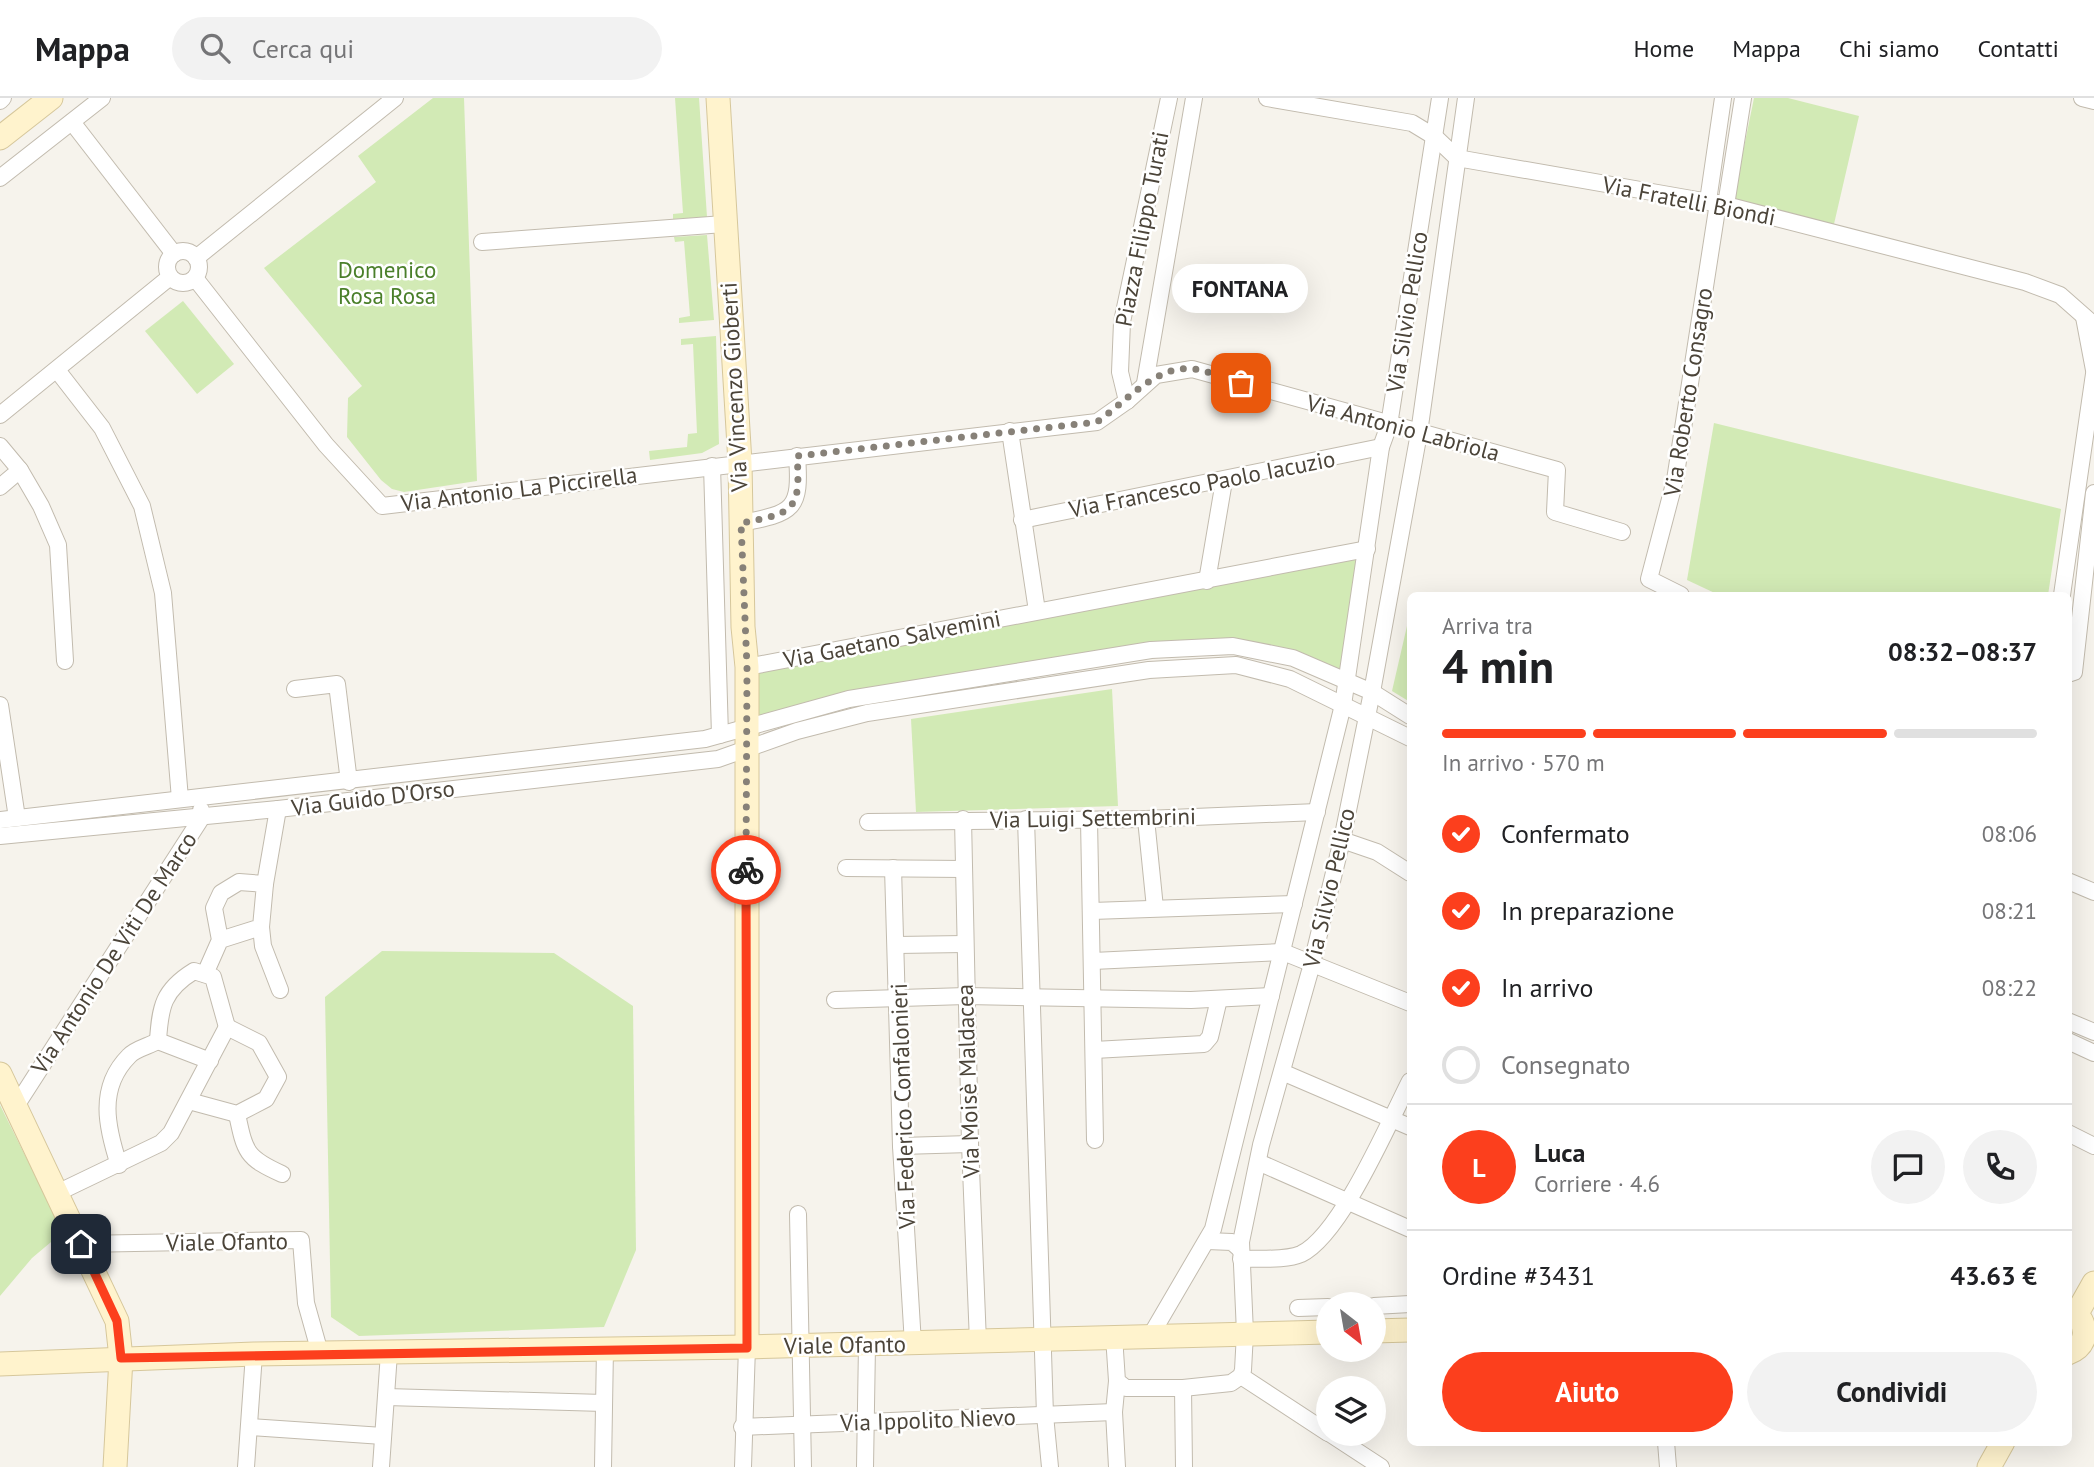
<!DOCTYPE html>
<html lang="it">
<head>
<meta charset="utf-8">
<style>
  body { margin:0; font-family:"PT Sans",sans-serif; background:#f2f2f2; color:#202124; height:100vh; display:flex; flex-direction:column; font-size:26px; white-space:nowrap }
  * { box-sizing:border-box; margin:0 }
  p { font-size:23px; color:#757577 }
  .icon { flex:none; width:38px; height:38px; fill:none; stroke:currentColor; stroke-width:2; stroke-linecap:round; stroke-linejoin:round }
  .map { position:relative; flex:1; overflow:hidden }
  .side { position:absolute; left:1407px; top:494px; width:665px; height:854px; display:flex; flex-direction:column; background:#fff; border-radius:10px; box-shadow:0 7px 28px #0002 }
  .side>* { flex:none }
  .needle { width:46px; rotate:149deg }
  .controls { position:absolute; left:1316px; top:1194px; display:grid; gap:14px }
  .controls a { display:grid; place-items:center; width:70px; height:70px; border-radius:50%; background:#fff; box-shadow:0 7px 28px #0002; font-size:35px }
  .pin { position:absolute; display:grid; place-items:center; width:60px; height:60px; color:#fff; margin:-30px; border-radius:14px; box-shadow:0 4px 10px #0006 }
  .courier { position:absolute; display:grid; place-items:center; width:70px; height:70px; margin:-35px; border:5px solid #fc3f1d; border-radius:50%; background:#fff; color:#222; box-shadow:0 2px 9px #0007 }
  .bubble { position:absolute; height:49px; border-radius:24px; background:#fff; box-shadow:0 7px 28px #0002; font-size:23px; font-weight:800; line-height:49px; text-align:center }
  .head em { font-style:normal; font-weight:800 }
  .head div { display:flex; flex-direction:column-reverse }
  .head { display:flex; align-items:center; justify-content:space-between; height:119px; padding:0 35px }
  h1 { font-size:46px; font-weight:800; line-height:52px }
  .bar { display:grid; grid-template-columns:repeat(4,1fr); gap:10px 7px; align-content:center; height:84px; padding:0 35px }
  .bar i { height:9px; border-radius:5px; background:#e0e0e0 }
  .bar .selected { background:#fc3f1d }
  .bar p { grid-column:span 4 }
  .line { display:flex; align-items:center; gap:18px; padding:0 35px; border-top:2px solid #e0e0e0 }
  .line div { flex:1 }
  .round { display:grid; place-items:center; flex:none; width:74px; height:74px; border-radius:37px; background:#f2f2f2 }
  ol { padding:0 35px; list-style:none }
  li { display:flex; align-items:center; gap:21px; height:77px }
  li p { margin-inline-start:auto }
  li .icon { padding:7px; border-radius:50%; background:#fc3f1d; color:#fff; stroke-width:4 }
  li:last-child { color:#757577 }
  li i { width:38px; height:38px; border:4px solid #e0e0e0; border-radius:50% }
  .action { display:flex; gap:14px; margin-top:auto; padding:14px 35px }
  .action a { flex:1; height:80px; border-radius:42px; background:#fc3f1d; color:#fff; font-size:28px; font-weight:800; line-height:80px; text-align:center }
  .action a+a { background:#f2f2f2; color:#202124 }
  header { display:flex; align-items:center; gap:42px; box-sizing:border-box; height:98px; padding:0 35px; background:#fff; border-bottom:2px solid #e0e0e0 }
  header strong { font-size:33px }
  nav { display:flex; gap:38px; margin-inline-start:auto; font-size:24px }
  .search { width:490px; height:63px; background:#f2f2f2; display:flex; align-items:center; gap:18px; box-sizing:border-box; padding:0 24px; border-radius:38px; color:#757577; font-size:26px }
  .map>svg:first-child { display:block }
  .green { fill:#d2eab5 }
  .lines { fill:none; stroke-linecap:round; stroke-linejoin:round }
  .street-casing { stroke:#c2bbae; stroke-width:18 }
  .secondary-casing { stroke:#d6c79b; stroke-width:25 }
  .street { stroke:#fff; stroke-width:16 }
  .secondary { stroke:#fff3cd; stroke-width:23 }
  .done { stroke:#878178; stroke-width:7; stroke-dasharray:0 12.6 }
  .route { stroke:#fc3f1d; stroke-width:9 }
  .labels { text-anchor:middle; stroke-width:5; stroke-linejoin:round; paint-order:stroke }
  .street-label { font-size:23px; fill:#4b4439; stroke:#fff }
  .park-label { font-size:23px; fill:#4a7f2a; stroke:#fff }
</style>
</head>
<body>
<header>
<strong>Mappa</strong>
<div class="search"><svg class="icon" aria-label="search" viewBox="0 0 24 24"><circle cx="10" cy="10" r="6"/><path d="M15 15l6 6"/></svg>Cerca qui</div>
<nav><a>Home</a><a>Mappa</a><a>Chi siamo</a><a>Contatti</a></nav>
</header>
<div class="map">
<svg width="2094" height="1369" viewBox="0 0 2094 1369">
  <rect width="100%" height="100%" fill="#f6f3ec"/>
  <g class="green">
    <polygon points="433,0 464,0 477,383 404,394 392,391 381,382 347,339 348,300 362,288 264,170 376,84 358,58"/>
    <polygon points="675,0 699,0 707,119 673,121 673,116 683,115"/>
    <polygon points="1754,0 1788,0 1859,18 1834,126 1733,103"/>
    <polygon points="707,137 714,222 679,225 679,220 690,218 684,143 675,144 674,139"/>
    <polygon points="183,203 234,266 197,296 145,233"/>
    <polygon points="716,238 719,346 702,355 650,362 649,353 687,349 688,336 697,335 693,246 681,247 681,241"/>
    <polygon points="1714,325 2061,411 2048,497 1719,497 1687,482"/>
    <polygon points="1361,457 1343,573 1299,555 1233,542 753,623 752,573"/>
    <polygon points="1407,528 1410,530 1410,604 1392,593"/>
    <polygon points="1112,591 1118,708 916,714 911,621"/>
    <polygon points="382,853 554,855 633,908 636,1152 604,1229 359,1238 331,1219 325,899"/>
    <polygon points="0,1007 63,1134 32,1160 0,1198"/>
  </g>
  <g class="lines">
    <g class="street-casing">
      <g id="street">
        <polyline points="1267,0 1412,25 1435,39 1457,60 1726,107 2025,184 2060,197 2094,227"/>
        <polyline points="2082,0 2094,3"/>
        <polyline points="0,3 3,0"/>
        <polyline points="72,24 174,156"/>
        <polyline points="0,80 102,0"/>
        <polyline points="1708,103 1723,0"/>
        <polyline points="1726,107 1743,0"/>
        <polyline points="482,144 724,126"/>
        <circle cx="183" cy="169" r="16"/>
        <polyline points="196,160 395,0"/>
        <polyline points="195,180 326,347 382,408 1097,324 1127,303 1156,277 1192,271 1557,372 1555,414 1622,434"/>
        <polyline points="2084,219 2094,272"/>
        <polyline points="57,272 102,330 142,408 163,495 180,701"/>
        <polyline points="1145,285 1194,0"/>
        <polyline points="1127,303 1120,274 1122,224 1169,0"/>
        <polyline points="0,317 170,179"/>
        <polyline points="1010,333 1037,513"/>
        <polyline points="0,348 20,372 0,389"/>
        <polyline points="712,368 720,637"/>
        <polyline points="20,372 41,408 58,447 65,563"/>
        <polyline points="1022,422 1381,349"/>
        <path d="M741,425C794,415 801,412 797,358"/>
        <polyline points="1207,483 1224,383"/>
        <polyline points="1681,497 1649,481 1675,382 1718,105"/>
        <polyline points="2062,497 2094,276"/>
        <polyline points="747,569 1367,451"/>
        <polyline points="2068,576 2074,574 2094,395"/>
        <polyline points="295,591 337,586 349,684"/>
        <polyline points="0,607 17,720"/>
        <polyline points="963,721 970,1046 978,1244"/>
        <polyline points="1026,721 1045,1317 1050,1369"/>
        <polyline points="1146,721 1155,810"/>
        <polyline points="0,722 705,641 849,601 1151,552 1233,548 1293,560 1372,594 1410,618"/>
        <polyline points="1089,722 1095,1042"/>
        <polyline points="868,724 1146,721 1317,714"/>
        <polyline points="0,738 278,711 718,661 797,633 867,615 1149,572 1236,567 1290,581 1410,640"/>
        <polyline points="1342,742 1377,754 1410,775"/>
        <polyline points="846,770 964,771"/>
        <polyline points="893,770 901,1048 913,1246"/>
        <polyline points="2068,783 2094,794"/>
        <polyline points="265,786 278,711"/>
        <polyline points="1092,813 1294,806"/>
        <polyline points="261,829 263,848 280,892"/>
        <polyline points="897,847 964,846"/>
        <polyline points="1093,863 1283,854 1410,905"/>
        <polyline points="205,876 220,842 214,810 221,795 239,784 265,786 261,829 220,842"/>
        <polyline points="835,902 966,898 1191,902 1271,898"/>
        <polyline points="2068,923 2094,934"/>
        <polyline points="2068,943 2094,955"/>
        <polyline points="1094,952 1204,946 1210,939 1219,901"/>
        <path d="M210,963L158,943C160,909 163,892 194,873L213,879L227,929"/>
        <polyline points="1282,974 1410,1029"/>
        <polyline points="16,1008 202,719 201,712"/>
        <path d="M237,1016C245,1054 246,1060 282,1076"/>
        <polyline points="2068,1035 2094,1048"/>
        <polyline points="901,1048 970,1046"/>
        <polyline points="1258,1064 1410,1131"/>
        <path d="M119,1067C107,1030 97,990 129,958C135,951 149,948 158,943"/>
        <polyline points="57,1095 161,1045 171,1035 227,929 259,945 278,979 266,1001 237,1016 189,1003"/>
        <polyline points="798,1116 803,1369"/>
        <polyline points="1207,1143 1232,1144 1241,1152"/>
        <polyline points="81,1146 301,1142 306,1205 320,1255"/>
        <path d="M1241,1161C1258,1160 1285,1163 1301,1156C1341,1137 1389,1024 1410,983"/>
        <polyline points="1374,1208 1410,1206"/>
        <polyline points="1298,1210 1328,1209"/>
        <polyline points="1151,1237 1213,1131 1343,607 1381,349 1389,327 1440,0"/>
        <polyline points="1114,1238 1117,1283 1126,1290 1183,1290 1231,1285 1241,1278 1243,1272 1245,1235 1241,1144 1261,1047 1310,873 1342,742 1372,594 1419,335 1466,0"/>
        <polyline points="1241,1278 1328,1335"/>
        <polyline points="1183,1290 1184,1369"/>
        <polyline points="386,1299 604,1305"/>
        <polyline points="249,1329 383,1338"/>
        <polyline points="742,1329 1114,1314"/>
        <polyline points="1329,1335 1381,1369"/>
        <polyline points="1666,1344 1668,1369"/>
        <polyline points="246,1369 254,1256"/>
        <polyline points="381,1369 389,1255"/>
        <polyline points="603,1369 605,1250"/>
        <polyline points="743,1369 747,1249"/>
        <polyline points="865,1369 867,1247"/>
        <polyline points="1117,1369 1114,1314 1117,1283"/>
      </g>
    </g>
    <g class="secondary-casing">
      <g id="secondary">
        <polyline points="718,0 740,365 743,529 747,569 747,1249"/>
        <polyline points="0,40 51,0"/>
        <polyline points="0,976 117,1223 121,1260 115,1369"/>
        <path d="M2068,1214L2081,1222C2088,1236 2084,1249 2068,1255"/>
        <polyline points="2076,1217 2094,1185"/>
        <polyline points="1374,1233 1410,1232"/>
        <polyline points="0,1266 254,1256 747,1249 1328,1234"/>
        <polyline points="1989,1369 2003,1344"/>
      </g>
    </g>
    <use href="#street" class="street"/>
    <use href="#secondary" class="secondary"/>
  </g>
  <g class="lines">
    <path class="done" d="M746,772L747,569L741,425C794,415 801,413 797,358L1097,324C1126,304 1156,266 1194,271C1210,274 1226,280 1241,285"/>
    <polyline class="route" points="81,1146 117,1223 121,1260 747,1250 746,772"/>
  </g>
  <g class="labels">
    <g class="street-label">
      <text transform="translate(1689 103) rotate(11)" y="8">Via Fratelli Biondi</text>
      <text transform="translate(1142 131) rotate(-79)" y="8">Piazza Filippo Turati</text>
      <text transform="translate(1407 214) rotate(-81)" y="8">Via Silvio Pellico</text>
      <text transform="translate(734 289) rotate(-93)" y="8">Via Vincenzo Gioberti</text>
      <text transform="translate(1688 294) rotate(-81)" y="8">Via Roberto Consagro</text>
      <text transform="translate(1403 330) rotate(15)" y="8">Via Antonio Labriola</text>
      <text transform="translate(1202 386) rotate(-11)" y="8">Via Francesco Paolo Iacuzio</text>
      <text transform="translate(519 391) rotate(-7)" y="8">Via Antonio La Piccirella</text>
      <text transform="translate(892 541) rotate(-11)" y="8">Via Gaetano Salvemini</text>
      <text transform="translate(373 700) rotate(-7)" y="8">Via Guido D'Orso</text>
      <text transform="translate(1093 720) rotate(-1)" y="8">Via Luigi Settembrini</text>
      <text transform="translate(1329 790) rotate(-77)" y="8">Via Silvio Pellico</text>
      <text transform="translate(114 855) rotate(-57)" y="8">Via Antonio De Viti De Marco</text>
      <text transform="translate(968 983) rotate(-92)" y="8">Via Moisè Maldacea</text>
      <text transform="translate(903 1008) rotate(-92)" y="8">Via Federico Confalonieri</text>
      <text transform="translate(227 1144) rotate(-1)" y="8">Viale Ofanto</text>
      <text transform="translate(845 1247) rotate(-1)" y="8">Viale Ofanto</text>
      <text transform="translate(928 1322) rotate(-2)" y="8">Via Ippolito Nievo</text>
    </g>
    <g class="park-label">
      <text x="387" y="180">Domenico<tspan x="387" dy="26">Rosa Rosa</tspan></text>
    </g>
  </g>
</svg>
<div class="controls">
<a><svg class="needle" viewBox="-14 -14 28 28"><path d="M0-13l5 13h-10z" fill="#e53935"/><path d="M0 13l5-13h-10z" fill="#757577"/></svg></a>
<a><svg class="icon" aria-label="layers" viewBox="0 0 24 24"><path d="M12 4l9 5-9 5-9-5zM3 14l9 5 9-5"/></svg></a>
</div>
<div class="pin" style="left:1241px;top:285px;background:#ea580c"><svg class="icon" aria-label="bag" viewBox="0 0 24 24"><path d="M5 8h14l-1 12H6zM9 8a3 3 0 0 1 6 0"/></svg></div>
<div class="pin" style="left:81px;top:1146px;background:#1f2937"><svg class="icon" aria-label="home" viewBox="0 0 24 24"><path d="M3 11l9-7 9 7M6 9v11h12V9"/></svg></div>
<div class="courier" style="left:746px;top:772px"><svg class="icon" aria-label="bike" viewBox="0 0 24 24"><circle cx="6" cy="16" r="4"/><circle cx="18" cy="16" r="4"/><path d="M6 16l4-8h5l3 8M10 8l3 8H6M13 5h3"/></svg></div>
<div class="bubble" style="left:1172px;top:166px;width:136px">FONTANA</div>
<section class="side">
<div class="head"><div><h1>4 min</h1><p>Arriva tra</p></div><em>08:32–08:37</em></div>
<div class="bar"><i class="selected"></i><i class="selected"></i><i class="selected"></i><i></i><p>In arrivo · 570 m</p></div>
<ol>
<li><svg class="icon" aria-label="check" viewBox="0 0 24 24"><path d="M5 12l5 5 9-10"/></svg>Confermato<p>08:06</p></li>
<li><svg class="icon" aria-label="check" viewBox="0 0 24 24"><path d="M5 12l5 5 9-10"/></svg>In preparazione<p>08:21</p></li>
<li><svg class="icon" aria-label="check" viewBox="0 0 24 24"><path d="M5 12l5 5 9-10"/></svg>In arrivo<p>08:22</p></li>
<li><i></i>Consegnato</li>
</ol>
<div class="line" style="height:126px"><b class="round" style="background:#fc3f1d;color:#fff">L</b><div><b>Luca</b><p>Corriere · 4.6</p></div><a class="round"><svg class="icon" aria-label="chat" viewBox="0 0 24 24"><path d="M4 5h16v11H9l-5 4z"/></svg></a><a class="round"><svg class="icon" aria-label="phone" viewBox="0 0 24 24"><path d="M5 4h4l2 5-3 2q2 4 5 5l2-3 5 2v4C11 20 4 13 5 4z"/></svg></a></div>
<div class="line" style="height:91px"><div>Ordine #3431</div><b>43.63 €</b></div>
<div class="action"><a>Aiuto</a><a>Condividi</a></div>
</section>
</div>
</body>
</html>
